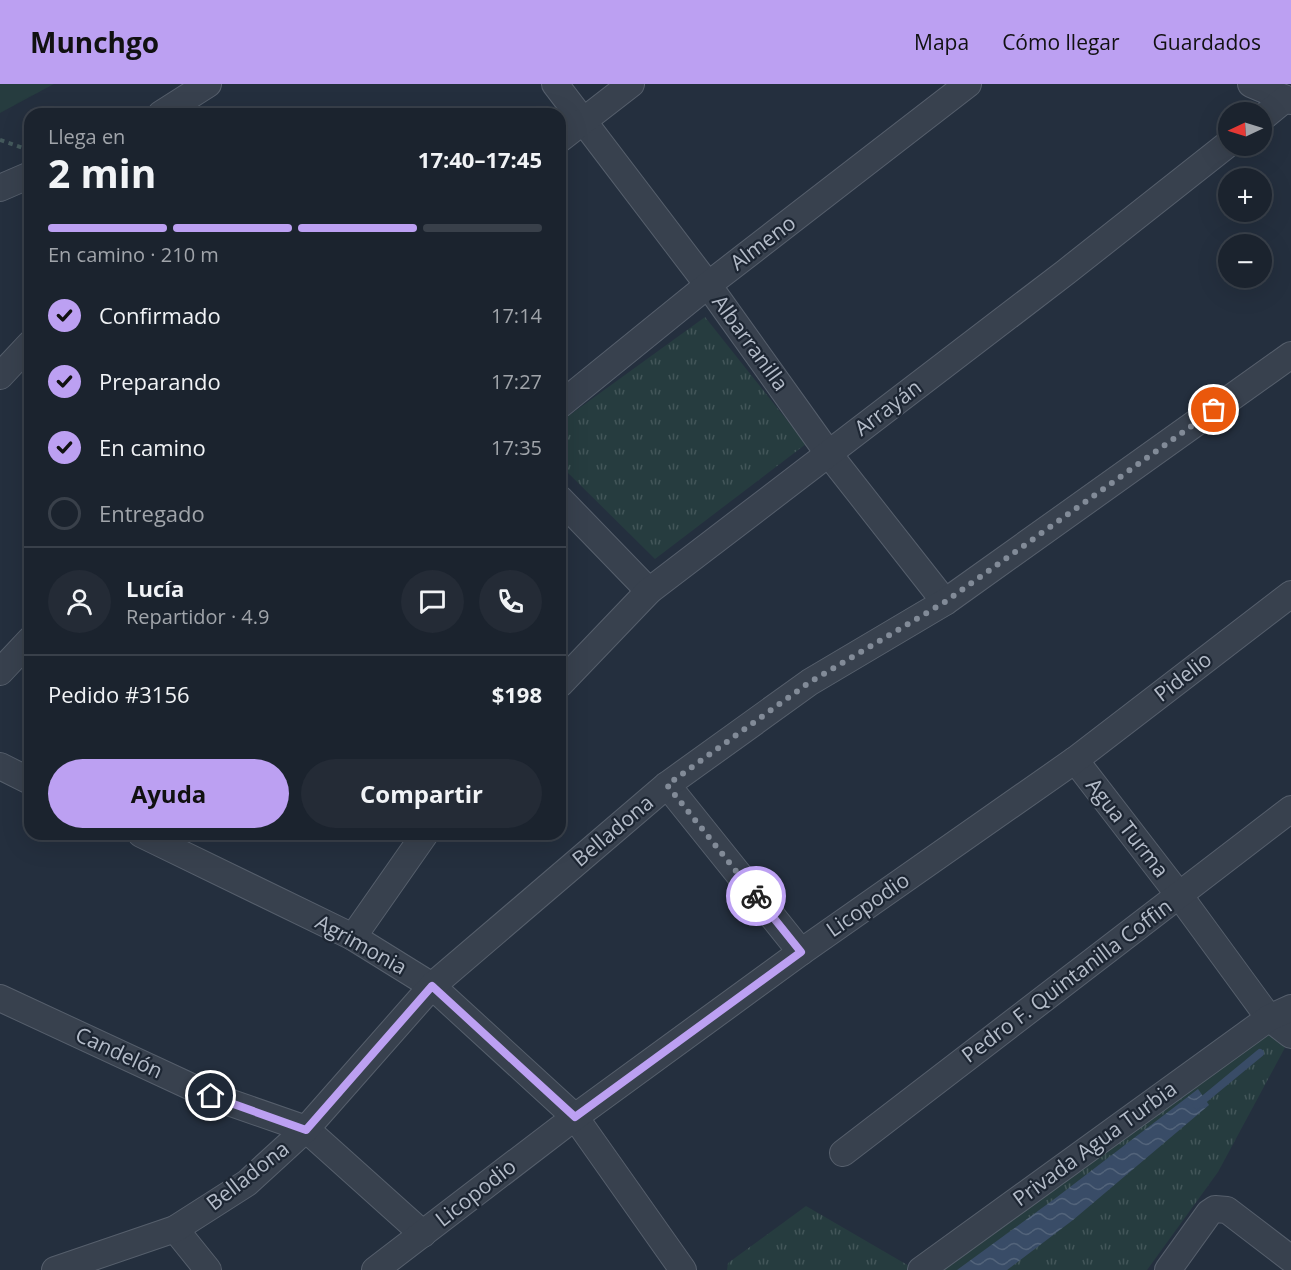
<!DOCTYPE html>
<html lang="es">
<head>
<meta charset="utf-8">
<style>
  body { margin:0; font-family:"Open Sans",sans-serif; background:#242b36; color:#f1f3f6; height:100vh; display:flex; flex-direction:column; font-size:22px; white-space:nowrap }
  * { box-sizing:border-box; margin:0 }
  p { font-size:20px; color:#a0a4aa }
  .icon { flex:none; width:33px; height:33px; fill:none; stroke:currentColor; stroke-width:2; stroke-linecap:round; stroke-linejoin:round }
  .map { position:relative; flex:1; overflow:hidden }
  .panel { position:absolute; left:24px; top:24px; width:542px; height:732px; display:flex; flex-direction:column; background:#1b232e; border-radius:18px; box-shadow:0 6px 24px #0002,0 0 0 2px #39404a }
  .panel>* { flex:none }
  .needle { width:39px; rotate:266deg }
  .buttons { position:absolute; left:1218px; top:18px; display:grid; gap:12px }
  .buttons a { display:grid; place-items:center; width:54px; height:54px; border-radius:50%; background:#1b232e; box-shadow:0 6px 24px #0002,0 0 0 2px #39404a; font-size:30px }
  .pin { position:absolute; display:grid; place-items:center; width:51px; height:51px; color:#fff; margin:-26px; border:3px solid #fff; border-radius:50%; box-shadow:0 2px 6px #0007 }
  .courier { position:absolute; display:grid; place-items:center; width:60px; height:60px; margin:-30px; border:4px solid #bca0f2; border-radius:50%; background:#fff; color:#222; box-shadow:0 2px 8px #0007 }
  .headline em { font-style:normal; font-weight:700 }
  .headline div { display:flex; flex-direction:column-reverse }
  .headline { display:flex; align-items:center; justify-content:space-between; height:102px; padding:0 24px }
  h1 { font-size:39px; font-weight:700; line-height:45px }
  .bar { display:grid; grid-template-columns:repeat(4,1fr); gap:9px 6px; align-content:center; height:72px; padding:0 24px }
  .bar i { height:8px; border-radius:4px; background:#39404a }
  .bar .selected { background:#bca0f2 }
  .bar p { grid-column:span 4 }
  .line { display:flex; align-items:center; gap:15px; padding:0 24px; border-top:2px solid #39404a }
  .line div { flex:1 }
  .round { display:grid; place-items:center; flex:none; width:63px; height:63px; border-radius:32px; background:#242b36 }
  ol { padding:0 24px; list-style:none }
  li { display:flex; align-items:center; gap:18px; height:66px }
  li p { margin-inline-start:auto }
  li .icon { padding:6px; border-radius:50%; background:#bca0f2; color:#111; stroke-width:4 }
  li:last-child { color:#a0a4aa }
  li i { width:33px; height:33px; border:3px solid #39404a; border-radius:50% }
  .primary-button { display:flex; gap:12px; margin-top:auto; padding:12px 24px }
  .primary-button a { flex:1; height:69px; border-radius:36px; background:#bca0f2; color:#111; font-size:24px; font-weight:700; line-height:69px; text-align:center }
  .primary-button a+a { background:#242b36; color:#f1f3f6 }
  header { display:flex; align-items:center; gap:36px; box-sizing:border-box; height:84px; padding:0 30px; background:#bca0f2; color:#111 }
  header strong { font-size:28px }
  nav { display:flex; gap:33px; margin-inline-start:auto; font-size:21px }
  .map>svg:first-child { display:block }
  .grass { fill:#263c3f }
  .park { fill:url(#park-tufts) }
  .water { fill:url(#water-waves) }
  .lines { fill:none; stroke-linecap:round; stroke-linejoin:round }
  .stream { stroke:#394c67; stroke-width:8 }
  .street-casing { stroke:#565f6c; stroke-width:28 }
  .path { stroke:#44595c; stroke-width:4; stroke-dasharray:4.5 4.5; stroke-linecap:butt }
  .street { stroke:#38414e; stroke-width:26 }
  .done { stroke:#828b98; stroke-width:6; stroke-dasharray:0 10.8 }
  .route { stroke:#bca0f2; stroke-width:8 }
  .labels { text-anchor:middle; stroke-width:4.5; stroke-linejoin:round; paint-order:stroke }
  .street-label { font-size:21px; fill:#b4bcc9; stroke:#1d2633 }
</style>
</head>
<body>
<header>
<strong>Munchgo</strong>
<nav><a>Mapa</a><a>Cómo llegar</a><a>Guardados</a></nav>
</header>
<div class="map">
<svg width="1291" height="1186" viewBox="0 0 1291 1186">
  <defs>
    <pattern id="park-tufts" width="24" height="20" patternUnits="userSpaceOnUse" patternTransform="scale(1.5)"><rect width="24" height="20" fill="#263c3f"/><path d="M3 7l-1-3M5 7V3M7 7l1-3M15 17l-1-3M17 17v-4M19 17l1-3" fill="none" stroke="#435659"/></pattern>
    <pattern id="water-waves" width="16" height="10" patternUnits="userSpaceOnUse" patternTransform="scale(1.5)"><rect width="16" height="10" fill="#394c67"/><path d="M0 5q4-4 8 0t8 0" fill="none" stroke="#53647b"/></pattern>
  </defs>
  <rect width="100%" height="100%" fill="#242f3e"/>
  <polygon class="grass" points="0,0 54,0 0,29"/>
  <g class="park">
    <polygon points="705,233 806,360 655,475 560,381 560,338"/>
    <polygon points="1269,934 1288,958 1218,1088 1147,1186 921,1186"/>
    <polygon points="806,1122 916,1186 727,1186 728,1179"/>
  </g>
  <polygon class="water" points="1198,1005 1209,1021 1073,1136 1007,1186 957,1186 1057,1113"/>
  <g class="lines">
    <polyline class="stream" points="1197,1021 1260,969"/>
    <g class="street-casing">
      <g id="street">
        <polyline points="555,0 708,201 828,369 945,518"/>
        <polyline points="1251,0 1291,17"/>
        <polyline points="161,30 208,0"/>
        <polyline points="1262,34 1285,15"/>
        <polyline points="560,55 631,0"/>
        <polyline points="0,104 30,91"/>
        <polyline points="0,292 30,260"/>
        <polyline points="560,321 708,201 968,0"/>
        <polyline points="560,415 649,507"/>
        <polyline points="0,588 30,556"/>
        <polyline points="560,600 649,507 1066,188 1228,60"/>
        <polyline points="1075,676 1179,811 1269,934 1291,951"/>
        <polyline points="0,682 30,697"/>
        <polyline points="667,701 801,868"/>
        <polyline points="141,750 353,853 432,902 575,1033 683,1186"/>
        <polyline points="353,853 425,750"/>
        <polyline points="0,914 211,1012 306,1045 423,1150"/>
        <polyline points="843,1069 1291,725"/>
        <polyline points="175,1145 208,1186"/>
        <polyline points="55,1186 175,1145 247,1099 306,1045 432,902 667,701 810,598 945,518 1291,271"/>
        <polyline points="375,1186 575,1033 801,868 1075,676 1291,510"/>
        <polyline points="921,1186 1269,934 1291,924"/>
        <polyline points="1168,1186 1209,1129 1215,1125 1227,1126 1291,1175"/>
      </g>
    </g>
    <polyline class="path" points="0,56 26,65"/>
    <use href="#street" class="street"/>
  </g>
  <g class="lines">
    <polyline class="done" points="756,812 667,701 810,598 945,518 1214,326"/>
    <polyline class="route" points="211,1012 306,1046 432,902 575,1033 801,868 756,812"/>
  </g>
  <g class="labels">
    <g class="street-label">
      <text transform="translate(763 159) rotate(-37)" y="7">Almeno</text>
      <text transform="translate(750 259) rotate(54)" y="7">Albarranilla</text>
      <text transform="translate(888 324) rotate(-37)" y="7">Arrayán</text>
      <text transform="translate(1183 593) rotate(-38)" y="7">Pidelio</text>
      <text transform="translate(1127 744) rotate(52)" y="7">Agua Turma</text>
      <text transform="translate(613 747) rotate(-40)" y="7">Belladona</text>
      <text transform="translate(868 821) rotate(-35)" y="7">Licopodio</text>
      <text transform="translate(361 861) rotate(29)" y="7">Agrimonia</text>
      <text transform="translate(1067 897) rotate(-37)" y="7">Pedro F. Quintanilla Coffin</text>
      <text transform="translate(119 969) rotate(25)" y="7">Candelón</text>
      <text transform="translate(1095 1060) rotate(-36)" y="7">Privada Agua Turbia</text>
      <text transform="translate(248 1092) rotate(-38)" y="7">Belladona</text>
      <text transform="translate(476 1109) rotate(-38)" y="7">Licopodio</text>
    </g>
  </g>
</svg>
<div class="buttons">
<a><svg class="needle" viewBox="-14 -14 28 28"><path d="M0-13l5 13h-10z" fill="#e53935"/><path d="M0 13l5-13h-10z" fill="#a0a4aa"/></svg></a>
<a>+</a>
<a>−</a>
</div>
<div class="pin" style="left:1214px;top:326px;background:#ea580c"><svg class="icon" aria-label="bag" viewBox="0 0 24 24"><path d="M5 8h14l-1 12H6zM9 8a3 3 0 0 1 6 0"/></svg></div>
<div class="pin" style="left:211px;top:1012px;background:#1f2937"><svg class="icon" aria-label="home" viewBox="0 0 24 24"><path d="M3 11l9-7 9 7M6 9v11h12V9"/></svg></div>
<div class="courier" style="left:756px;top:812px"><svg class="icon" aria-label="bike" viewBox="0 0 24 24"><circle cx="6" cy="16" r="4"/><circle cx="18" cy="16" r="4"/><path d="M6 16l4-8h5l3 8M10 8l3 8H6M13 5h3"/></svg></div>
<section class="panel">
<div class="headline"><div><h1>2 min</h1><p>Llega en</p></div><em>17:40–17:45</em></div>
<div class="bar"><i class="selected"></i><i class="selected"></i><i class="selected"></i><i></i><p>En camino · 210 m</p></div>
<ol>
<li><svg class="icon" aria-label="check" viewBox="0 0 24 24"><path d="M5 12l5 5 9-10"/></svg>Confirmado<p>17:14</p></li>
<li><svg class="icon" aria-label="check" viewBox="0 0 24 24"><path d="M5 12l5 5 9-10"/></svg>Preparando<p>17:27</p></li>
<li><svg class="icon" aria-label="check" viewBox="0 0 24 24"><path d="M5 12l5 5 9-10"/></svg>En camino<p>17:35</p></li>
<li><i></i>Entregado</li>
</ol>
<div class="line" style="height:108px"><a class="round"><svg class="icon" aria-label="person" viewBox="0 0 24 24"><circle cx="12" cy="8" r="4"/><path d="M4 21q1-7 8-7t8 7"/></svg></a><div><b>Lucía</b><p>Repartidor · 4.9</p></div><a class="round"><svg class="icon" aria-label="chat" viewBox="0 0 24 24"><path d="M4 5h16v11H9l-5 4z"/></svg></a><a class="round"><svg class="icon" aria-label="phone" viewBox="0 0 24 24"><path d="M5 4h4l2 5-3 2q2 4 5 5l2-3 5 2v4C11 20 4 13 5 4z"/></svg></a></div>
<div class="line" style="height:78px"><div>Pedido #3156</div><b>$198</b></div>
<div class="primary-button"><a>Ayuda</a><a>Compartir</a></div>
</section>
</div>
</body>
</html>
